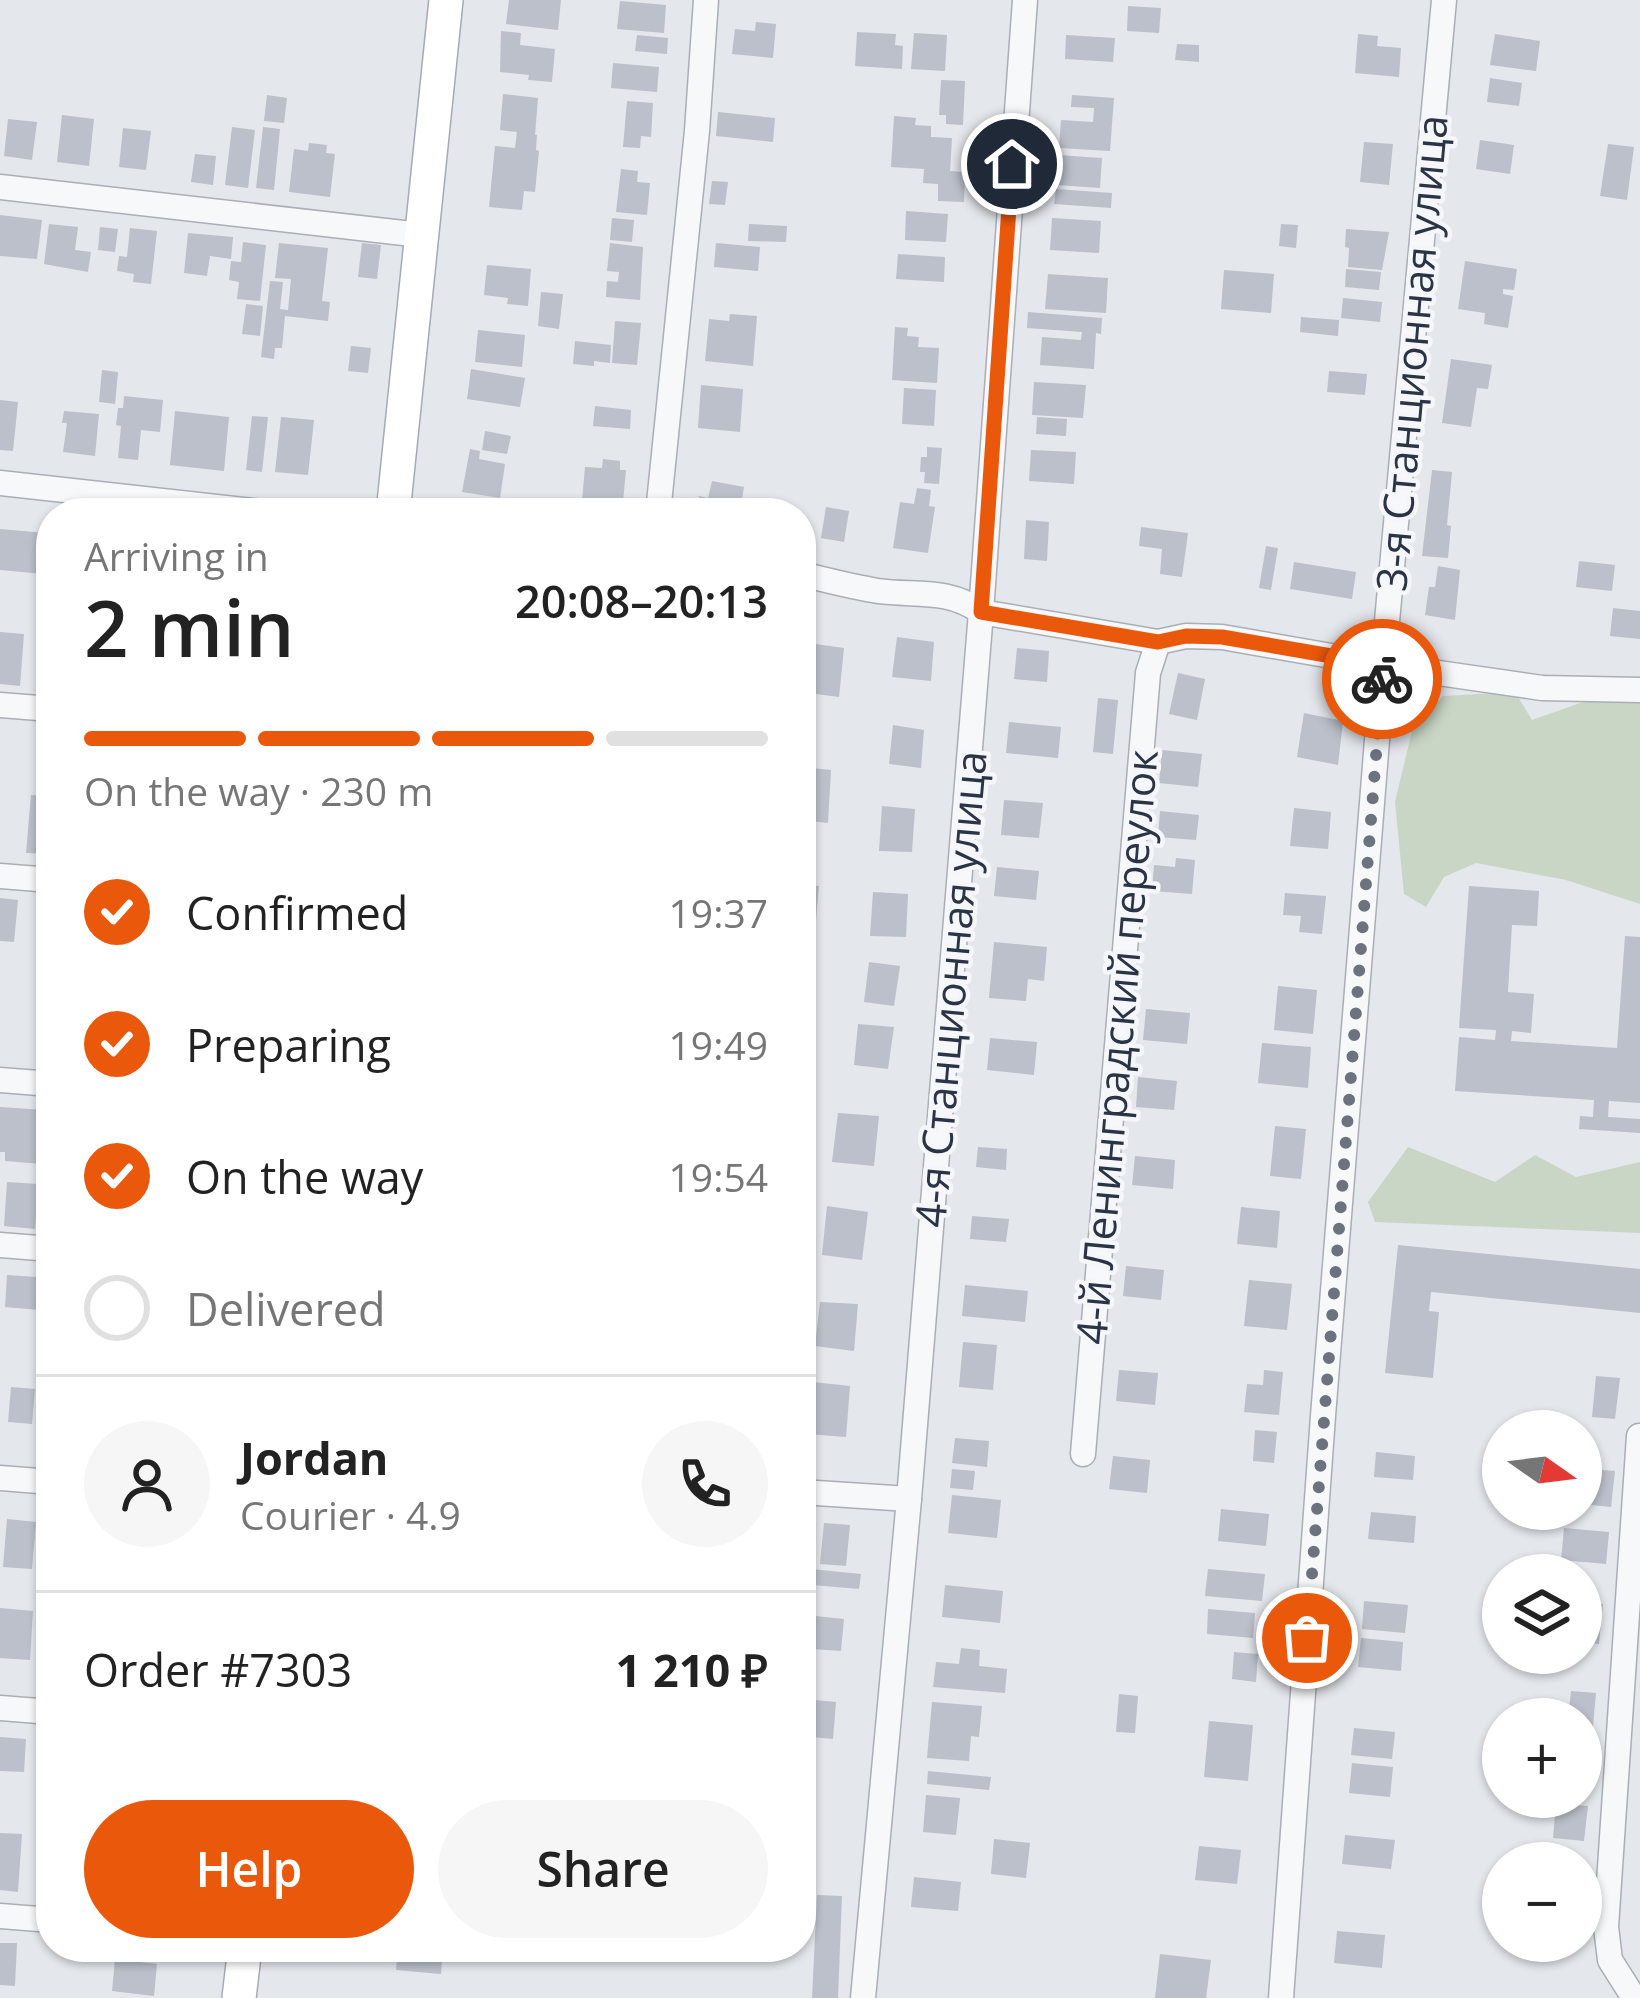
<!DOCTYPE html>
<html lang="en">
<head>
<meta charset="utf-8">
<style>
  body { margin:0; font-family:"Open Sans",sans-serif; background:#f6f6f6; color:#222; height:100vh; display:flex; flex-direction:column; font-size:45px; white-space:nowrap }
  * { box-sizing:border-box; margin:0 }
  p { font-size:39px; color:#767676 }
  .icon { flex:none; width:66px; height:66px; fill:none; stroke:currentColor; stroke-width:2; stroke-linecap:round; stroke-linejoin:round }
  .map { position:relative; flex:1; overflow:hidden }
  .details { position:absolute; left:36px; top:498px; width:780px; height:1464px; display:flex; flex-direction:column; background:#fff; border-radius:48px; box-shadow:0 3px 9px #0004 }
  .details>* { flex:none }
  .needle { width:78px; rotate:104deg }
  .controls { position:absolute; left:1482px; top:1410px; display:grid; gap:24px }
  .controls a { display:grid; place-items:center; width:120px; height:120px; border-radius:50%; background:#fff; box-shadow:0 3px 9px #0004; font-size:60px }
  .pin { position:absolute; display:grid; place-items:center; width:102px; height:102px; color:#fff; margin:-51px; border:6px solid #fff; border-radius:50%; box-shadow:0 3px 12px #0007 }
  .courier { position:absolute; display:grid; place-items:center; width:120px; height:120px; margin:-60px; border:9px solid #ea580c; border-radius:50%; background:#fff; color:#222; box-shadow:0 3px 15px #0007 }
  .head em { font-style:normal; font-weight:600 }
  .head div { display:flex; flex-direction:column-reverse }
  .head { display:flex; align-items:center; justify-content:space-between; height:204px; padding:0 48px }
  h1 { font-size:78px; font-weight:600; line-height:90px }
  .bar { display:grid; grid-template-columns:repeat(4,1fr); gap:18px 12px; align-content:center; height:144px; padding:0 48px }
  .bar i { height:15px; border-radius:9px; background:#e0e0e0 }
  .bar .current { background:#ea580c }
  .bar p { grid-column:span 4 }
  .line { display:flex; align-items:center; gap:30px; padding:0 48px; border-top:3px solid #e0e0e0 }
  .line div { flex:1 }
  .round { display:grid; place-items:center; flex:none; width:126px; height:126px; border-radius:63px; background:#f6f6f6 }
  ol { padding:0 48px; list-style:none }
  li { display:flex; align-items:center; gap:36px; height:132px }
  li p { margin-inline-start:auto }
  li .icon { padding:12px; border-radius:50%; background:#ea580c; color:#fff; stroke-width:4 }
  li:last-child { color:#767676 }
  li i { width:66px; height:66px; border:6px solid #e0e0e0; border-radius:50% }
  .button { display:flex; gap:24px; margin-top:auto; padding:24px 48px }
  .button a { flex:1; height:138px; border-radius:72px; background:#ea580c; color:#fff; font-size:48px; font-weight:600; line-height:138px; text-align:center }
  .button a+a { background:#f6f6f6; color:#222 }
  .map>svg:first-child { display:block }
  .green { fill:#c9d6c5 }
  .building { fill:#bbc0ca }
  .lines { fill:none; stroke-linecap:round; stroke-linejoin:round }
  .minor-casing { stroke:#a9aeb7; stroke-width:27 }
  .major-casing { stroke:#a3abb8; stroke-width:36 }
  .minor { stroke:#f7f8fa; stroke-width:24 }
  .major { stroke:#fff; stroke-width:33 }
  .done { stroke:#6c737f; stroke-width:12; stroke-dasharray:0 21.6 }
  .route { stroke:#ea580c; stroke-width:15 }
  .labels { text-anchor:middle; stroke-width:9; stroke-linejoin:round; paint-order:stroke }
  .street-label { font-size:42px; fill:#2b3445; stroke:#f4f6f9 }
</style>
</head>
<body>
<div class="map">
<svg width="1640" height="1998" viewBox="0 0 1640 1998">
  <rect width="100%" height="100%" fill="#e4e7ec"/>
  <g class="green">
    <polygon points="1515,692 1532,720 1600,696 1640,701 1640,904 1566,880 1476,863 1444,877 1426,907 1404,894 1395,802 1412,731 1443,696"/>
    <polygon points="1408,1147 1495,1182 1535,1155 1576,1177 1640,1162 1640,1233 1375,1222 1368,1202"/>
  </g>
  <g class="building">
    <polygon points="509,0 561,0 558,30 506,24"/>
    <polygon points="620,1 666,5 664,33 617,29"/>
    <polygon points="1128,6 1161,8 1159,33 1127,31"/>
    <polygon points="756,22 776,24 773,58 732,54 735,29 755,31"/>
    <polygon points="501,31 521,33 520,45 555,49 552,82 528,80 529,75 500,72"/>
    <polygon points="857,32 896,34 895,45 903,46 902,69 855,66"/>
    <polygon points="914,33 947,35 945,71 911,69"/>
    <polygon points="1358,34 1378,36 1377,46 1401,48 1399,77 1355,73"/>
    <polygon points="1495,34 1540,41 1536,71 1490,65"/>
    <polygon points="637,35 668,38 667,54 635,51"/>
    <polygon points="1066,35 1115,38 1113,62 1065,59"/>
    <polygon points="1177,44 1199,45 1199,62 1175,60"/>
    <polygon points="613,63 659,67 657,92 611,88"/>
    <polygon points="1490,78 1522,83 1519,106 1487,102"/>
    <polygon points="941,80 965,81 963,125 946,124 946,115 939,115"/>
    <polygon points="503,94 538,98 535,135 537,135 536,150 539,151 535,192 524,191 522,210 489,207 495,146 515,148 517,132 500,130"/>
    <polygon points="267,95 287,98 284,123 264,121"/>
    <polygon points="1072,95 1114,98 1110,151 1059,148 1061,120 1093,122 1094,108 1071,107"/>
    <polygon points="627,101 653,103 651,137 641,136 640,148 623,147"/>
    <polygon points="718,112 775,118 773,142 716,136"/>
    <polygon points="62,115 94,119 89,166 57,162"/>
    <polygon points="894,116 916,118 915,125 931,126 931,137 952,138 950,171 965,172 964,202 938,201 938,184 923,183 924,169 891,167"/>
    <polygon points="8,119 37,122 32,160 4,156"/>
    <polygon points="232,127 255,130 248,188 225,185"/>
    <polygon points="263,127 280,129 274,190 256,188"/>
    <polygon points="123,128 151,131 146,170 119,167"/>
    <polygon points="1480,140 1514,145 1510,174 1476,169"/>
    <polygon points="1364,142 1393,144 1389,185 1360,182"/>
    <polygon points="309,143 327,145 326,153 335,154 330,197 289,192 294,149 308,151"/>
    <polygon points="1608,144 1634,147 1627,200 1600,196"/>
    <polygon points="195,154 216,156 213,185 191,182"/>
    <polygon points="1058,155 1102,158 1100,188 1057,185"/>
    <polygon points="621,169 638,171 637,182 650,183 647,215 616,212"/>
    <polygon points="712,181 728,182 725,205 709,204"/>
    <polygon points="1056,189 1112,193 1111,208 1054,204"/>
    <polygon points="906,211 948,214 946,242 905,240"/>
    <polygon points="0,215 42,220 37,259 0,256"/>
    <polygon points="612,218 634,220 632,242 610,240"/>
    <polygon points="1052,218 1101,221 1099,253 1050,250"/>
    <polygon points="49,224 78,227 75,250 91,252 88,272 44,264"/>
    <polygon points="749,224 787,226 786,242 748,241"/>
    <polygon points="1281,224 1298,225 1296,248 1279,246"/>
    <polygon points="100,227 118,229 115,252 98,250"/>
    <polygon points="130,228 157,231 151,284 133,282 134,274 117,271 119,256 127,257"/>
    <polygon points="1346,229 1389,232 1382,270 1348,267 1349,248 1345,247"/>
    <polygon points="188,233 233,237 231,259 210,256 207,276 184,273"/>
    <polygon points="243,242 266,245 260,301 237,299 239,282 229,280 231,261 241,262"/>
    <polygon points="279,243 328,248 322,301 330,302 328,321 285,316 282,348 275,348 274,359 261,357 270,281 283,282 280,309 288,310 291,279 275,278"/>
    <polygon points="362,243 381,245 377,279 358,277"/>
    <polygon points="610,243 643,247 640,300 606,297 607,281 618,282 619,272 607,271"/>
    <polygon points="716,243 760,247 758,271 714,267"/>
    <polygon points="898,254 945,257 944,282 896,279"/>
    <polygon points="1465,261 1517,269 1514,290 1503,289 1503,294 1513,296 1508,328 1484,324 1485,313 1458,309"/>
    <polygon points="487,265 531,269 528,306 507,304 508,298 484,295"/>
    <polygon points="1346,269 1381,272 1379,290 1345,287"/>
    <polygon points="1224,270 1274,274 1271,313 1221,309"/>
    <polygon points="1048,274 1108,278 1106,313 1045,309"/>
    <polygon points="541,292 563,294 559,329 538,326"/>
    <polygon points="1343,298 1382,302 1380,322 1341,318"/>
    <polygon points="246,304 263,306 260,336 242,334"/>
    <polygon points="1028,312 1102,318 1101,334 1096,333 1094,369 1040,365 1042,337 1081,340 1082,332 1027,328"/>
    <polygon points="730,314 757,316 753,366 705,361 709,319 729,321"/>
    <polygon points="1301,317 1339,320 1338,336 1300,332"/>
    <polygon points="615,321 641,323 637,365 612,363"/>
    <polygon points="895,327 908,328 907,336 919,337 918,347 939,348 937,383 892,380"/>
    <polygon points="478,330 525,335 522,367 475,362"/>
    <polygon points="575,341 611,345 610,363 594,361 594,366 573,364"/>
    <polygon points="351,346 371,348 368,373 348,371"/>
    <polygon points="1451,359 1492,365 1488,389 1477,388 1471,427 1442,423"/>
    <polygon points="471,369 525,378 520,407 467,399"/>
    <polygon points="102,370 118,372 115,404 99,402"/>
    <polygon points="1329,371 1367,374 1365,395 1327,392"/>
    <polygon points="1034,382 1086,385 1083,418 1032,415"/>
    <polygon points="701,385 743,389 740,432 698,428"/>
    <polygon points="904,388 936,390 934,426 902,424"/>
    <polygon points="124,396 163,400 160,432 141,430 138,460 118,458 121,426 116,425 118,408 123,408"/>
    <polygon points="0,400 18,402 13,451 0,450"/>
    <polygon points="595,406 631,410 630,429 593,426"/>
    <polygon points="64,411 99,414 95,456 63,452 67,423 62,423"/>
    <polygon points="175,411 229,417 224,471 170,465"/>
    <polygon points="252,416 268,417 262,472 246,470"/>
    <polygon points="281,417 314,420 308,475 275,472"/>
    <polygon points="1037,417 1067,419 1066,436 1036,434"/>
    <polygon points="485,431 511,436 507,454 482,450"/>
    <polygon points="927,447 942,448 939,484 924,483 925,472 920,472 921,457 927,457"/>
    <polygon points="470,449 480,451 479,459 505,464 500,498 462,492"/>
    <polygon points="1031,450 1076,452 1074,484 1029,481"/>
    <polygon points="603,459 620,461 620,470 626,470 622,513 581,512 585,467 602,468"/>
    <polygon points="1432,470 1452,472 1447,525 1451,526 1448,558 1422,556"/>
    <polygon points="712,481 744,487 741,505 736,504 734,513 696,513 699,496 708,498"/>
    <polygon points="917,488 931,490 929,506 935,507 928,553 893,548 900,502 914,504"/>
    <polygon points="826,507 849,511 844,542 821,538"/>
    <polygon points="1026,520 1049,522 1047,561 1024,559"/>
    <polygon points="1141,527 1188,533 1182,577 1160,574 1162,549 1139,546"/>
    <polygon points="0,529 46,533 43,574 0,570"/>
    <polygon points="1266,546 1278,548 1271,590 1259,588"/>
    <polygon points="1579,561 1615,565 1612,591 1576,587"/>
    <polygon points="1294,562 1356,572 1352,599 1290,589"/>
    <polygon points="1438,566 1460,570 1455,620 1425,615 1429,587 1435,587"/>
    <polygon points="1613,608 1640,611 1640,639 1610,636"/>
    <polygon points="0,632 24,634 20,686 0,684"/>
    <polygon points="897,637 934,642 931,681 892,677"/>
    <polygon points="801,642 844,648 839,697 801,692"/>
    <polygon points="1017,648 1049,651 1047,682 1014,679"/>
    <polygon points="1178,673 1205,679 1197,720 1169,714"/>
    <polygon points="1098,698 1118,700 1113,754 1093,752"/>
    <polygon points="1304,713 1343,721 1338,765 1297,757"/>
    <polygon points="1009,722 1061,727 1058,758 1006,753"/>
    <polygon points="893,725 924,730 921,768 889,764"/>
    <polygon points="1162,750 1202,754 1198,787 1159,783"/>
    <polygon points="801,767 831,770 828,823 801,820"/>
    <polygon points="31,795 51,796 51,854 26,853"/>
    <polygon points="1004,800 1043,803 1039,838 1001,835"/>
    <polygon points="882,806 915,809 912,852 879,851"/>
    <polygon points="1294,808 1331,812 1328,849 1290,846"/>
    <polygon points="1160,811 1199,815 1196,840 1158,837"/>
    <polygon points="1176,858 1195,860 1192,894 1152,891 1154,865 1175,867"/>
    <polygon points="997,867 1039,871 1036,900 994,896"/>
    <polygon points="801,885 819,886 814,942 801,941"/>
    <polygon points="1469,886 1539,891 1537,926 1512,925 1508,992 1534,994 1531,1033 1512,1031 1511,1041 1617,1048 1625,936 1640,937 1640,1103 1609,1101 1608,1117 1640,1119 1640,1133 1579,1129 1580,1116 1593,1117 1594,1100 1455,1091 1459,1037 1495,1040 1496,1030 1459,1028"/>
    <polygon points="873,892 908,894 906,937 870,936"/>
    <polygon points="1285,893 1326,896 1322,934 1299,932 1301,916 1283,915"/>
    <polygon points="0,898 18,900 14,942 0,941"/>
    <polygon points="40,928 51,929 51,959 38,959"/>
    <polygon points="994,942 1047,947 1044,981 1028,979 1026,1001 989,998"/>
    <polygon points="869,962 900,966 894,1006 864,1002"/>
    <polygon points="1278,986 1317,990 1313,1034 1274,1030"/>
    <polygon points="1146,1009 1190,1013 1187,1044 1143,1040"/>
    <polygon points="858,1024 894,1027 888,1069 854,1065"/>
    <polygon points="990,1038 1037,1042 1034,1075 987,1070"/>
    <polygon points="1262,1043 1311,1047 1308,1088 1258,1083"/>
    <polygon points="1138,1077 1177,1081 1174,1110 1136,1107"/>
    <polygon points="0,1107 45,1110 42,1164 5,1161 5,1152 0,1152"/>
    <polygon points="838,1113 879,1116 874,1166 832,1162"/>
    <polygon points="1275,1126 1306,1129 1301,1179 1270,1176"/>
    <polygon points="978,1147 1007,1149 1006,1170 976,1167"/>
    <polygon points="1135,1156 1175,1160 1173,1189 1132,1185"/>
    <polygon points="7,1182 38,1184 35,1229 4,1226"/>
    <polygon points="827,1206 868,1212 862,1260 822,1255"/>
    <polygon points="1241,1207 1280,1211 1277,1248 1237,1244"/>
    <polygon points="972,1216 1009,1219 1006,1242 970,1239"/>
    <polygon points="1398,1245 1640,1269 1640,1313 1431,1292 1429,1311 1439,1312 1433,1378 1385,1373"/>
    <polygon points="1126,1266 1164,1270 1161,1300 1123,1296"/>
    <polygon points="7,1275 51,1278 51,1311 5,1307"/>
    <polygon points="1249,1280 1292,1284 1287,1330 1244,1326"/>
    <polygon points="965,1285 1028,1291 1025,1322 962,1316"/>
    <polygon points="820,1302 858,1304 854,1351 815,1346"/>
    <polygon points="963,1342 997,1345 993,1390 959,1387"/>
    <polygon points="1119,1370 1158,1373 1155,1405 1116,1401"/>
    <polygon points="1264,1370 1283,1372 1279,1415 1244,1412 1247,1384 1263,1385"/>
    <polygon points="1596,1376 1620,1378 1615,1419 1592,1417"/>
    <polygon points="813,1382 850,1386 846,1437 807,1434"/>
    <polygon points="11,1387 35,1389 32,1424 8,1422"/>
    <polygon points="1255,1430 1277,1432 1274,1463 1253,1461"/>
    <polygon points="955,1438 989,1441 987,1467 952,1463"/>
    <polygon points="1376,1452 1415,1456 1413,1480 1374,1477"/>
    <polygon points="1113,1456 1150,1460 1147,1493 1109,1489"/>
    <polygon points="1581,1468 1615,1471 1611,1507 1581,1504"/>
    <polygon points="952,1469 975,1471 973,1490 950,1488"/>
    <polygon points="952,1495 1001,1500 997,1538 948,1533"/>
    <polygon points="1221,1509 1269,1514 1266,1546 1218,1541"/>
    <polygon points="1371,1512 1416,1516 1414,1543 1368,1539"/>
    <polygon points="7,1519 36,1522 32,1569 3,1567"/>
    <polygon points="824,1523 850,1525 846,1566 820,1564"/>
    <polygon points="1564,1528 1609,1532 1606,1564 1561,1560"/>
    <polygon points="801,1568 861,1574 859,1589 801,1584"/>
    <polygon points="1208,1569 1265,1574 1262,1601 1205,1596"/>
    <polygon points="945,1585 1003,1591 1000,1623 942,1617"/>
    <polygon points="1364,1601 1408,1605 1405,1633 1362,1629"/>
    <polygon points="1581,1602 1603,1604 1599,1644 1581,1642"/>
    <polygon points="0,1608 33,1611 30,1660 0,1658"/>
    <polygon points="1208,1609 1255,1613 1253,1638 1207,1634"/>
    <polygon points="815,1616 844,1619 841,1651 812,1649"/>
    <polygon points="1361,1638 1403,1642 1401,1671 1358,1667"/>
    <polygon points="961,1648 980,1650 979,1666 1007,1669 1005,1693 933,1687 936,1662 959,1664"/>
    <polygon points="1234,1652 1258,1654 1256,1682 1232,1679"/>
    <polygon points="1571,1691 1596,1693 1592,1737 1581,1736 1581,1719 1568,1719"/>
    <polygon points="1119,1694 1138,1696 1135,1733 1116,1732"/>
    <polygon points="803,1699 836,1702 833,1739 801,1736"/>
    <polygon points="932,1702 982,1706 979,1737 971,1736 969,1761 927,1758"/>
    <polygon points="1209,1721 1253,1725 1248,1781 1204,1777"/>
    <polygon points="1354,1728 1395,1732 1392,1759 1351,1755"/>
    <polygon points="0,1737 26,1739 24,1772 0,1771"/>
    <polygon points="1352,1763 1393,1767 1390,1797 1349,1793"/>
    <polygon points="928,1771 991,1777 989,1790 927,1784"/>
    <polygon points="926,1795 960,1798 956,1835 923,1832"/>
    <polygon points="1556,1804 1588,1806 1584,1841 1553,1838"/>
    <polygon points="0,1833 22,1834 18,1892 0,1890"/>
    <polygon points="1345,1835 1395,1840 1391,1869 1342,1864"/>
    <polygon points="994,1839 1030,1843 1026,1878 991,1874"/>
    <polygon points="1199,1846 1241,1850 1237,1884 1195,1880"/>
    <polygon points="914,1877 961,1882 958,1911 911,1907"/>
    <polygon points="817,1895 842,1896 838,1998 812,1998"/>
    <polygon points="1337,1931 1385,1935 1382,1968 1334,1963"/>
    <polygon points="0,1943 17,1943 15,1986 0,1985"/>
    <polygon points="398,1947 443,1947 441,1974 396,1970"/>
    <polygon points="1160,1954 1211,1960 1206,1998 1155,1998"/>
    <polygon points="115,1959 157,1964 154,1996 112,1991"/>
  </g>
  <g class="lines">
    <g class="minor-casing">
      <g id="minor">
        <polyline points="0,187 421,235"/>
        <polyline points="0,483 272,513"/>
        <polyline points="658,513 697,131 706,0"/>
        <path d="M801,574C826,580 852,587 878,591C916,596 948,588 981,612L1158,642L1186,636L1222,637L1383,665L1542,688L1640,690"/>
        <polyline points="0,705 51,709"/>
        <polyline points="0,876 51,880"/>
        <polyline points="0,1080 51,1084"/>
        <polyline points="0,1245 51,1249"/>
        <polyline points="1083,1454 1148,673 1158,642"/>
        <polyline points="0,1478 51,1482"/>
        <polyline points="801,1492 909,1499"/>
        <polyline points="0,1708 51,1712"/>
        <polyline points="0,1916 51,1920"/>
        <polyline points="863,1998 909,1499 981,612 1025,0"/>
        <polyline points="1281,1998 1323,1416 1383,665 1444,0"/>
        <polyline points="1634,1998 1610,1960 1606,1927 1639,1436"/>
      </g>
    </g>
    <g class="major-casing">
      <g id="major">
        <polyline points="393,513 446,0"/>
        <polyline points="239,1998 245,1947"/>
      </g>
    </g>
    <use href="#minor" class="minor"/>
    <use href="#major" class="major"/>
  </g>
  <g class="lines">
    <polyline class="done" points="1307,1638 1382,679"/>
    <polyline class="route" points="1012,164 981,612 1158,642 1186,636 1222,637 1384,665 1382,679"/>
  </g>
  <g class="labels">
    <g class="street-label">
      <text transform="translate(1412 353) rotate(-85)" y="15">3-я Станционная улица</text>
      <text transform="translate(951 989) rotate(-85)" y="15">4-я Станционная улица</text>
      <text transform="translate(1117 1047) rotate(-85)" y="15">4-й Ленинградский переулок</text>
    </g>
  </g>
</svg>
<div class="controls">
<a><svg class="needle" viewBox="-14 -14 28 28"><path d="M0-13l5 13h-10z" fill="#e53935"/><path d="M0 13l5-13h-10z" fill="#767676"/></svg></a>
<a><svg class="icon" aria-label="layers" viewBox="0 0 24 24"><path d="M12 4l9 5-9 5-9-5zM3 14l9 5 9-5"/></svg></a>
<a>+</a>
<a>−</a>
</div>
<div class="pin" style="left:1307px;top:1638px;background:#ea580c"><svg class="icon" aria-label="bag" viewBox="0 0 24 24"><path d="M5 8h14l-1 12H6zM9 8a3 3 0 0 1 6 0"/></svg></div>
<div class="pin" style="left:1012px;top:164px;background:#1f2937"><svg class="icon" aria-label="home" viewBox="0 0 24 24"><path d="M3 11l9-7 9 7M6 9v11h12V9"/></svg></div>
<div class="courier" style="left:1382px;top:679px"><svg class="icon" aria-label="bike" viewBox="0 0 24 24"><circle cx="6" cy="16" r="4"/><circle cx="18" cy="16" r="4"/><path d="M6 16l4-8h5l3 8M10 8l3 8H6M13 5h3"/></svg></div>
<section class="details">
<div class="head"><div><h1>2 min</h1><p>Arriving in</p></div><em>20:08–20:13</em></div>
<div class="bar"><i class="current"></i><i class="current"></i><i class="current"></i><i></i><p>On the way · 230 m</p></div>
<ol>
<li><svg class="icon" aria-label="check" viewBox="0 0 24 24"><path d="M5 12l5 5 9-10"/></svg>Confirmed<p>19:37</p></li>
<li><svg class="icon" aria-label="check" viewBox="0 0 24 24"><path d="M5 12l5 5 9-10"/></svg>Preparing<p>19:49</p></li>
<li><svg class="icon" aria-label="check" viewBox="0 0 24 24"><path d="M5 12l5 5 9-10"/></svg>On the way<p>19:54</p></li>
<li><i></i>Delivered</li>
</ol>
<div class="line" style="height:216px"><a class="round"><svg class="icon" aria-label="person" viewBox="0 0 24 24"><circle cx="12" cy="8" r="4"/><path d="M4 21q1-7 8-7t8 7"/></svg></a><div><b>Jordan</b><p>Courier · 4.9</p></div><a class="round"><svg class="icon" aria-label="phone" viewBox="0 0 24 24"><path d="M5 4h4l2 5-3 2q2 4 5 5l2-3 5 2v4C11 20 4 13 5 4z"/></svg></a></div>
<div class="line" style="height:156px"><div>Order #7303</div><b>1 210 ₽</b></div>
<div class="button"><a>Help</a><a>Share</a></div>
</section>
</div>
</body>
</html>
